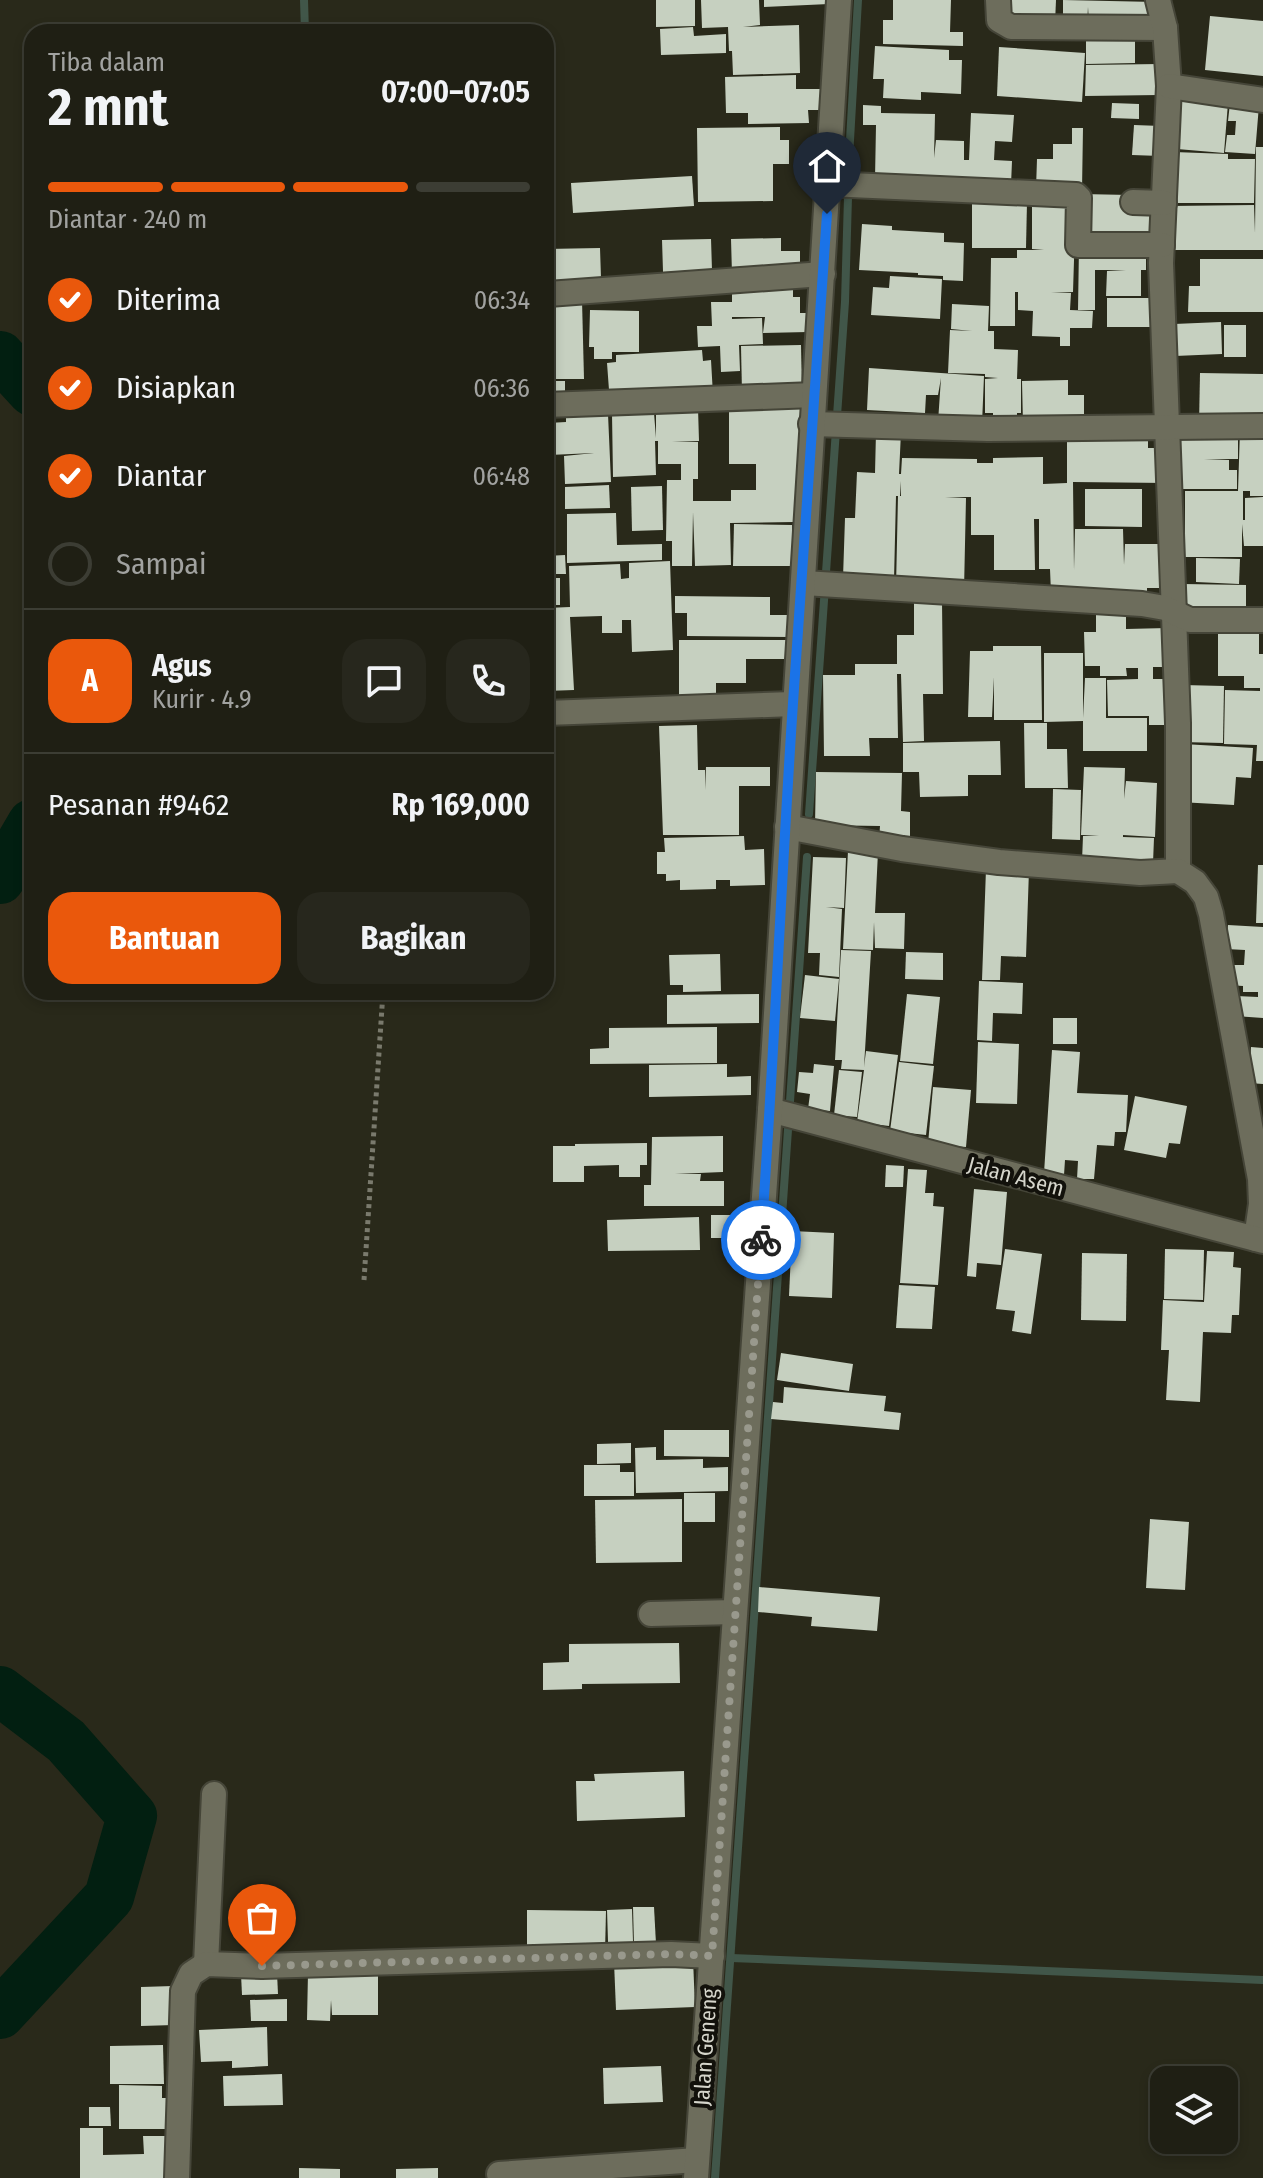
<!DOCTYPE html>
<html lang="id">
<head>
<meta charset="utf-8">
<style>
  body { margin:0; font-family:"Fira Sans Condensed",sans-serif; background:#27271d; color:#f1f3f6; height:100vh; display:flex; flex-direction:column; font-size:30px; white-space:nowrap }
  * { box-sizing:border-box; margin:0 }
  p { font-size:26px; color:#a1a2a0 }
  .icon { flex:none; width:44px; height:44px; fill:none; stroke:currentColor; stroke-width:2; stroke-linecap:round; stroke-linejoin:round }
  .map { position:relative; flex:1; overflow:hidden }
  .side { position:absolute; left:24px; top:24px; width:530px; height:976px; display:flex; flex-direction:column; background:#1f1f14; border-radius:24px; box-shadow:0 4px 12px #0003,0 0 0 2px #3c3d34 }
  .side>* { flex:none }
  .fabs { position:absolute; left:1150px; top:2066px; display:grid; gap:16px }
  .fabs a { display:grid; place-items:center; width:88px; height:88px; border-radius:16px; background:#1f1f14; box-shadow:0 4px 12px #0003,0 0 0 2px #3c3d34; font-size:40px }
  .pin { position:absolute; display:grid; place-items:center; width:68px; height:68px; color:#fff; margin:-82px -34px; border-radius:50% 50% 50% 0; rotate:-45deg; box-shadow:0 0 8px #0007 }
  .pin .icon { rotate:45deg }
  .courier { position:absolute; display:grid; place-items:center; width:80px; height:80px; margin:-40px; border:6px solid #1a73e8; border-radius:50%; background:#fff; color:#222; box-shadow:0 2px 10px #0007 }
  .overview em { font-style:normal; font-weight:700 }
  .overview div { display:flex; flex-direction:column-reverse }
  .overview { display:flex; align-items:center; justify-content:space-between; height:136px; padding:0 24px }
  h1 { font-size:52px; font-weight:700; line-height:60px }
  .bar { display:grid; grid-template-columns:repeat(4,1fr); gap:12px 8px; align-content:center; height:96px; padding:0 24px }
  .bar i { height:10px; border-radius:6px; background:#3c3d34 }
  .bar .selected { background:#ea580c }
  .bar p { grid-column:span 4 }
  .line { display:flex; align-items:center; gap:20px; padding:0 24px; border-top:2px solid #3c3d34 }
  .line div { flex:1 }
  .round { display:grid; place-items:center; flex:none; width:84px; height:84px; border-radius:24px; background:#27271d }
  ol { padding:0 24px; list-style:none }
  li { display:flex; align-items:center; gap:24px; height:88px }
  li p { margin-inline-start:auto }
  li .icon { padding:8px; border-radius:50%; background:#ea580c; color:#fff; stroke-width:4 }
  li:last-child { color:#a1a2a0 }
  li i { width:44px; height:44px; border:4px solid #3c3d34; border-radius:50% }
  .cta { display:flex; gap:16px; margin-top:auto; padding:16px 24px }
  .cta a { flex:1; height:92px; border-radius:24px; background:#ea580c; color:#fff; font-size:32px; font-weight:700; line-height:92px; text-align:center }
  .cta a+a { background:#27271d; color:#f1f3f6 }
  .map>svg:first-child { display:block }
  .lines { fill:none; stroke-linecap:round; stroke-linejoin:round }
  .stream { stroke:#415649; stroke-width:8 }
  .river { stroke:#021f11; stroke-width:50 }
  .building { fill:#c6d0c0 }
  .minor-casing { stroke:#454538; stroke-width:28 }
  .path { stroke:#7a7a6d; stroke-width:5; stroke-dasharray:4 4; stroke-linecap:butt }
  .minor { stroke:#6d6d5c; stroke-width:24 }
  .done { stroke:#99998d; stroke-width:8; stroke-dasharray:0 14.4 }
  .route { stroke:#1a73e8; stroke-width:10 }
  .labels { text-anchor:middle; stroke-width:8; stroke-linejoin:round; paint-order:stroke }
  .street-label { font-size:22px; fill:#d5d5cb; stroke:#12110b }
</style>
</head>
<body>
<div class="map">
<svg width="1263" height="2178" viewBox="0 0 1263 2178">
  <rect width="100%" height="100%" fill="#29291a"/>
  <g class="lines">
    <g class="stream">
      <polyline points="304,0 305,32"/>
      <polyline points="848,175 858,0"/>
      <polyline points="809,814 845,302 848,197"/>
      <polyline points="731,1958 1263,1980"/>
      <polyline points="715,2178 807,857"/>
    </g>
    <g class="river">
      <polyline points="0,356 32,391"/>
      <polyline points="0,879 32,824"/>
      <polyline points="0,1691 66,1741 132,1816 109,1897 0,2014"/>
    </g>
  </g>
  <g class="building">
    <polygon points="656,0 695,0 695,26 656,27"/>
    <polygon points="701,0 759,0 760,25 743,27 799,25 800,73 733,75 732,51 729,51 728,27 702,28"/>
    <polygon points="764,0 829,0 829,4 764,7"/>
    <polygon points="893,0 951,0 950,32 963,32 963,46 883,44 883,20 893,20"/>
    <polygon points="1010,0 1056,0 1055,23 1009,22"/>
    <polygon points="1063,0 1156,2 1156,22 1089,23 1088,7 1087,25 1063,25"/>
    <polygon points="1210,16 1263,21 1263,76 1205,70"/>
    <polygon points="693,27 694,36 726,34 726,53 661,55 660,29"/>
    <polygon points="1135,28 1135,63 1086,64 1086,29"/>
    <polygon points="875,46 949,50 949,60 962,60 961,94 921,92 921,100 883,98 884,79 873,79"/>
    <polygon points="999,47 1085,53 1082,102 997,96"/>
    <polygon points="1159,64 1159,95 1085,96 1086,65"/>
    <polygon points="796,75 796,89 821,89 821,110 808,110 809,123 748,124 748,113 726,113 725,77"/>
    <polygon points="1182,100 1228,103 1224,153 1177,149"/>
    <polygon points="1112,103 1139,104 1139,119 1111,118"/>
    <polygon points="1230,103 1259,105 1255,154 1225,152 1227,135 1235,135 1236,121 1228,121"/>
    <polygon points="863,105 881,106 881,113 935,114 934,158 936,140 964,141 964,160 969,160 971,113 1014,115 1012,142 995,141 994,160 1012,161 1011,185 875,179 876,125 863,125"/>
    <polygon points="1134,125 1161,126 1160,156 1132,155"/>
    <polygon points="780,127 780,140 789,140 789,164 773,164 773,201 698,202 697,128"/>
    <polygon points="1072,128 1083,128 1082,190 1036,189 1037,159 1053,159 1053,144 1072,144"/>
    <polygon points="1256,147 1263,147 1263,250 1172,250 1171,206 1254,205 1255,233"/>
    <polygon points="1174,152 1228,154 1228,159 1255,159 1254,203 1172,203"/>
    <polygon points="692,176 694,206 573,213 571,183"/>
    <polygon points="1081,194 1130,195 1159,208 1159,232 1139,232 1139,243 1081,242"/>
    <polygon points="1076,196 1073,292 1051,293 1071,293 1070,310 1093,311 1092,328 1070,328 1070,346 1060,346 1060,337 1032,336 1033,311 1018,310 1018,292 1015,292 1015,326 990,326 991,258 1017,258 1017,250 1044,250 1032,249 1032,197"/>
    <polygon points="972,202 1027,202 1026,248 972,248"/>
    <polygon points="862,224 892,226 892,230 944,233 944,242 964,243 963,281 943,280 943,276 918,275 918,273 859,270"/>
    <polygon points="781,238 781,251 800,251 800,265 732,274 731,239"/>
    <polygon points="711,239 712,271 663,272 662,240"/>
    <polygon points="1079,246 1146,246 1146,270 1141,270 1141,296 1106,296 1107,271 1126,270 1095,270 1095,310 1078,310"/>
    <polygon points="600,248 601,278 577,278 577,288 546,289 546,249"/>
    <polygon points="1200,259 1263,259 1263,312 1188,312 1189,286 1200,286"/>
    <polygon points="890,276 942,279 940,319 871,315 873,287 889,288"/>
    <polygon points="732,285 793,285 793,297 800,297 800,313 808,313 808,332 763,333 765,317 732,317 732,319 762,318 763,344 739,345 740,371 721,372 720,346 698,347 697,326 712,326 711,302 732,302"/>
    <rect x="1107" y="298" width="51" height="29"/>
    <polygon points="582,300 584,379 553,379 551,301"/>
    <polygon points="952,304 989,306 988,331 994,331 994,349 1018,350 1017,379 1021,379 1021,413 1017,413 1017,424 993,424 993,413 985,413 985,379 998,378 985,377 985,374 948,373 950,330 972,331 951,329"/>
    <polygon points="590,310 639,311 639,352 612,352 612,359 594,359 594,347 589,347"/>
    <polygon points="1221,322 1222,354 1175,356 1174,324"/>
    <rect x="1224" y="325" width="22" height="32"/>
    <polygon points="801,345 802,392 742,393 741,346"/>
    <polygon points="702,350 703,361 711,360 713,395 684,396 684,387 609,390 607,363 616,362 616,355"/>
    <polygon points="869,368 984,376 982,424 938,422 941,378 938,395 926,395 925,413 867,410"/>
    <polygon points="1200,373 1263,374 1263,424 1199,425"/>
    <polygon points="1068,380 1068,395 1084,395 1084,423 1023,424 1022,381"/>
    <polygon points="546,381 565,381 565,400 546,401"/>
    <polygon points="729,404 801,404 801,465 797,465 794,522 730,523 731,565 695,566 693,512 692,566 672,566 672,541 666,541 667,480 681,480 681,464 658,464 658,441 655,441 656,475 613,477 612,414 654,413 656,438 656,408 698,408 699,441 672,442 698,442 698,479 693,479 693,501 731,501 731,490 756,490 756,464 729,464"/>
    <polygon points="608,414 611,482 565,484 564,456 594,453 549,455 548,423 566,422 566,416"/>
    <polygon points="1178,427 1238,427 1238,459 1204,459 1229,460 1229,470 1237,470 1237,489 1180,489"/>
    <polygon points="1067,429 1148,430 1148,448 1168,448 1167,483 1073,482 1074,570 1075,529 1123,529 1124,565 1125,544 1169,544 1169,588 1147,588 1147,592 1051,593 1050,569 1039,569 1039,519 1034,519 1035,570 994,570 994,535 971,535 971,497 945,497 966,498 964,590 896,587 898,496 901,496 901,481 900,496 896,496 894,580 843,578 845,518 855,518 857,472 875,473 876,432 901,432 899,474 901,474 902,458 977,459 977,463 993,463 993,458 1043,457 1043,484 1067,483"/>
    <polygon points="1240,430 1263,431 1263,496 1250,496 1250,491 1243,491 1243,520 1245,520 1245,498 1263,497 1263,546 1244,546 1242,524 1242,557 1185,557 1185,491 1238,491"/>
    <polygon points="609,485 610,508 565,509 565,487"/>
    <polygon points="662,486 663,530 632,531 631,487"/>
    <polygon points="1085,489 1142,489 1142,527 1085,526"/>
    <polygon points="616,513 617,545 662,544 662,560 567,563 567,514"/>
    <polygon points="734,524 792,525 792,566 733,566"/>
    <polygon points="565,555 566,574 546,574 546,556"/>
    <polygon points="1196,558 1240,559 1239,584 1196,582"/>
    <polygon points="670,561 673,650 632,652 631,620 622,620 622,633 602,633 602,616 570,617 574,690 546,691 546,608 570,607 569,566 620,564 621,579 629,578 629,563"/>
    <rect x="546" y="578" width="14" height="27"/>
    <polygon points="1183,584 1246,585 1246,617 1183,616"/>
    <polygon points="675,596 770,597 770,615 792,615 791,637 687,636 687,613 675,613"/>
    <polygon points="914,601 942,601 943,694 923,694 924,741 903,742 901,674 897,674 898,738 869,738 870,756 824,756 823,675 855,675 855,664 897,664 897,635 914,635"/>
    <polygon points="1096,613 1126,613 1126,629 1167,628 1168,667 1153,667 1153,679 1169,679 1170,725 1149,725 1149,716 1108,716 1107,680 1138,679 1138,668 1126,668 1127,676 1100,676 1100,666 1085,666 1084,632 1096,632"/>
    <polygon points="1218,622 1259,622 1259,654 1263,654 1263,761 1256,761 1257,745 1224,744 1225,690 1260,691 1260,688 1244,688 1244,676 1218,676"/>
    <polygon points="679,640 788,640 788,659 746,659 746,683 716,683 716,699 679,699"/>
    <polygon points="993,646 1041,646 1042,720 994,720 994,677 992,717 968,717 970,651 993,651"/>
    <polygon points="1044,653 1083,653 1083,718 1085,678 1106,678 1106,718 1147,718 1147,751 1083,751 1083,721 1044,722"/>
    <polygon points="1183,685 1224,686 1223,743 1181,742"/>
    <polygon points="1024,723 1047,723 1047,749 1067,749 1068,788 1025,788"/>
    <polygon points="697,725 698,770 705,770 705,790 706,767 770,767 770,786 739,786 739,835 663,835 659,726"/>
    <polygon points="1000,741 1001,775 968,775 968,796 920,797 919,772 903,772 903,743"/>
    <polygon points="1183,744 1253,748 1251,778 1236,777 1234,805 1179,802"/>
    <polygon points="1084,767 1125,768 1124,799 1126,781 1157,783 1155,837 1123,835 1123,837 1154,838 1153,863 1082,861 1083,836 1099,835 1081,835"/>
    <polygon points="816,772 902,773 901,811 910,812 910,841 879,840 880,826 815,825"/>
    <polygon points="1053,789 1081,790 1080,840 1052,839"/>
    <polygon points="744,836 745,850 764,849 765,885 730,886 730,880 716,880 716,889 680,890 680,880 666,881 666,874 657,874 657,852 665,852 664,838"/>
    <polygon points="848,851 878,852 875,913 905,913 904,949 875,948 874,922 873,950 843,949"/>
    <polygon points="813,857 846,858 844,908 826,907 842,909 839,977 819,975 820,953 808,953"/>
    <polygon points="1258,865 1263,865 1263,923 1256,923"/>
    <polygon points="986,869 1029,870 1026,957 1001,956 1000,980 982,980"/>
    <polygon points="1228,925 1263,927 1263,1018 1235,1016 1236,996 1258,997 1258,992 1243,992 1243,986 1227,985 1227,965 1244,965 1245,950 1226,949"/>
    <polygon points="841,950 871,951 864,1067 866,1051 898,1055 889,1126 857,1122 864,1070 841,1069 842,1060 835,1060"/>
    <polygon points="906,952 943,953 943,980 905,979"/>
    <polygon points="720,954 721,991 683,992 683,985 670,985 669,955"/>
    <polygon points="805,975 839,979 835,1021 800,1018"/>
    <polygon points="979,981 1023,983 1022,1014 993,1013 992,1041 977,1040"/>
    <polygon points="759,994 759,1023 667,1024 667,995"/>
    <polygon points="907,994 940,997 933,1064 900,1061"/>
    <rect x="1053" y="1018" width="24" height="26"/>
    <polygon points="717,1027 717,1063 590,1064 590,1049 609,1048 609,1028"/>
    <polygon points="978,1042 1019,1044 1017,1104 976,1103"/>
    <polygon points="1251,1047 1263,1048 1263,1084 1249,1083"/>
    <polygon points="1052,1050 1080,1052 1077,1093 1128,1095 1126,1132 1115,1132 1114,1146 1097,1145 1094,1179 1077,1179 1078,1161 1065,1160 1064,1175 1044,1173"/>
    <polygon points="899,1062 934,1066 926,1135 890,1131"/>
    <polygon points="727,1064 727,1077 751,1076 751,1095 649,1097 649,1065"/>
    <polygon points="814,1064 834,1066 830,1111 808,1109 810,1094 797,1092 799,1072 813,1073"/>
    <polygon points="839,1070 862,1072 857,1117 834,1115"/>
    <polygon points="933,1087 971,1090 966,1147 928,1144"/>
    <polygon points="1135,1096 1187,1106 1180,1144 1169,1143 1166,1158 1124,1150"/>
    <polygon points="723,1136 723,1172 675,1174 701,1174 700,1181 724,1181 724,1206 644,1206 644,1185 651,1185 652,1137"/>
    <polygon points="647,1143 647,1165 640,1165 640,1177 619,1177 619,1165 584,1166 584,1182 553,1182 553,1146 575,1146 575,1144"/>
    <polygon points="886,1165 904,1166 903,1187 885,1187"/>
    <polygon points="908,1169 927,1170 925,1193 934,1193 933,1206 944,1207 938,1285 900,1283"/>
    <polygon points="974,1189 1007,1192 1001,1265 977,1263 976,1277 967,1276"/>
    <rect x="711" y="1215" width="21" height="23"/>
    <polygon points="699,1217 700,1250 608,1251 607,1220"/>
    <polygon points="792,1231 834,1233 832,1298 789,1296"/>
    <polygon points="1005,1249 1042,1254 1031,1334 1012,1331 1015,1311 996,1309"/>
    <polygon points="1165,1249 1204,1250 1203,1300 1164,1299"/>
    <polygon points="1207,1251 1234,1252 1233,1267 1241,1268 1239,1315 1232,1315 1231,1333 1203,1332 1200,1402 1166,1400 1169,1350 1161,1350 1163,1300 1204,1302"/>
    <polygon points="1082,1253 1127,1254 1126,1321 1081,1320"/>
    <polygon points="899,1285 935,1287 932,1329 896,1328"/>
    <polygon points="781,1353 853,1364 849,1391 777,1380"/>
    <polygon points="784,1387 886,1396 884,1411 901,1413 899,1430 771,1419 773,1402 783,1403"/>
    <polygon points="664,1430 729,1430 729,1457 664,1456"/>
    <polygon points="631,1443 631,1463 597,1464 597,1444"/>
    <polygon points="656,1447 656,1460 703,1459 703,1468 728,1467 728,1491 636,1493 635,1448"/>
    <polygon points="584,1465 620,1465 620,1472 634,1472 634,1496 584,1496"/>
    <rect x="684" y="1493" width="31" height="29"/>
    <polygon points="682,1499 682,1562 596,1563 595,1500"/>
    <polygon points="1150,1519 1189,1522 1185,1590 1146,1588"/>
    <polygon points="759,1587 880,1597 877,1631 811,1626 812,1617 758,1612"/>
    <polygon points="679,1643 680,1683 582,1684 582,1689 543,1690 543,1663 569,1662 569,1644"/>
    <polygon points="684,1771 685,1817 577,1821 576,1781 595,1781 594,1774"/>
    <polygon points="633,1907 654,1907 656,1944 634,1945"/>
    <polygon points="632,1909 633,1942 608,1942 607,1910"/>
    <polygon points="527,1910 606,1911 605,1952 527,1953"/>
    <polygon points="693,1959 695,2007 616,2010 614,1962"/>
    <polygon points="378,1972 378,2015 332,2015 331,2000 330,2021 307,2020 308,1973"/>
    <polygon points="277,1973 278,1994 242,1995 241,1974"/>
    <polygon points="173,1986 174,2025 141,2026 141,1987"/>
    <polygon points="287,1999 287,2021 251,2021 250,2000"/>
    <polygon points="267,2027 268,2066 232,2068 232,2061 201,2062 199,2030"/>
    <polygon points="163,2045 164,2084 110,2084 110,2046"/>
    <polygon points="661,2066 663,2102 604,2104 603,2068"/>
    <polygon points="282,2074 283,2105 224,2106 223,2076"/>
    <polygon points="119,2085 162,2086 162,2098 171,2098 171,2129 119,2129"/>
    <polygon points="89,2107 110,2107 111,2126 89,2126"/>
    <polygon points="80,2128 103,2128 103,2155 144,2154 143,2136 169,2136 169,2178 80,2178"/>
    <polygon points="299,2168 340,2169 340,2178 299,2178"/>
    <polygon points="438,2168 438,2178 396,2178 396,2169"/>
  </g>
  <g class="lines">
    <g class="minor-casing">
      <g id="minor">
        <polyline points="998,0 999,20 1011,27 1165,28"/>
        <polyline points="1158,0 1165,28 1169,86 1161,263 1178,723 1178,871"/>
        <polyline points="1169,86 1263,100"/>
        <polyline points="828,184 1076,195 1079,198 1078,245 1162,245"/>
        <polyline points="1133,202 1164,203"/>
        <polyline points="548,294 823,274"/>
        <polyline points="546,405 814,395"/>
        <polyline points="811,424 988,429 1263,426"/>
        <polyline points="804,583 1142,604 1165,608 1190,620 1263,620"/>
        <polyline points="546,713 793,704"/>
        <polyline points="787,827 902,849 999,862 1140,873 1178,871 1195,882 1206,897 1211,914 1260,1179 1261,1204 1256,1239"/>
        <polyline points="770,1110 1263,1241"/>
        <polyline points="651,1614 735,1612"/>
        <polyline points="206,1964 214,1794"/>
        <polyline points="499,2174 697,2160"/>
        <polyline points="177,2178 183,1991 191,1974 206,1964 262,1966 671,1954 712,1956"/>
        <polyline points="696,2178 770,1110 839,0"/>
      </g>
    </g>
    <polyline class="path" points="364,1280 383,992"/>
    <use href="#minor" class="minor"/>
  </g>
  <g class="lines">
    <polyline class="done" points="262,1966 671,1954 712,1956 761,1240"/>
    <path class="route" d="M761,1240C774,1061 781,881 793,703C805,540 816,377 827,214"/>
  </g>
  <g class="labels">
    <g class="street-label">
      <text transform="translate(1016 1176) rotate(15)" y="8">Jalan Asem</text>
      <text transform="translate(705 2047) rotate(-86)" y="8">Jalan Geneng</text>
    </g>
  </g>
</svg>
<div class="fabs">
<a><svg class="icon" aria-label="layers" viewBox="0 0 24 24"><path d="M12 4l9 5-9 5-9-5zM3 14l9 5 9-5"/></svg></a>
</div>
<div class="pin" style="left:262px;top:1966px;background:#ea580c"><svg class="icon" aria-label="bag" viewBox="0 0 24 24"><path d="M5 8h14l-1 12H6zM9 8a3 3 0 0 1 6 0"/></svg></div>
<div class="pin" style="left:827px;top:214px;background:#1f2937"><svg class="icon" aria-label="home" viewBox="0 0 24 24"><path d="M3 11l9-7 9 7M6 9v11h12V9"/></svg></div>
<div class="courier" style="left:761px;top:1240px"><svg class="icon" aria-label="bike" viewBox="0 0 24 24"><circle cx="6" cy="16" r="4"/><circle cx="18" cy="16" r="4"/><path d="M6 16l4-8h5l3 8M10 8l3 8H6M13 5h3"/></svg></div>
<section class="side">
<div class="overview"><div><h1>2 mnt</h1><p>Tiba dalam</p></div><em>07:00–07:05</em></div>
<div class="bar"><i class="selected"></i><i class="selected"></i><i class="selected"></i><i></i><p>Diantar · 240 m</p></div>
<ol>
<li><svg class="icon" aria-label="check" viewBox="0 0 24 24"><path d="M5 12l5 5 9-10"/></svg>Diterima<p>06:34</p></li>
<li><svg class="icon" aria-label="check" viewBox="0 0 24 24"><path d="M5 12l5 5 9-10"/></svg>Disiapkan<p>06:36</p></li>
<li><svg class="icon" aria-label="check" viewBox="0 0 24 24"><path d="M5 12l5 5 9-10"/></svg>Diantar<p>06:48</p></li>
<li><i></i>Sampai</li>
</ol>
<div class="line" style="height:144px"><b class="round" style="background:#ea580c;color:#fff">A</b><div><b>Agus</b><p>Kurir · 4.9</p></div><a class="round"><svg class="icon" aria-label="chat" viewBox="0 0 24 24"><path d="M4 5h16v11H9l-5 4z"/></svg></a><a class="round"><svg class="icon" aria-label="phone" viewBox="0 0 24 24"><path d="M5 4h4l2 5-3 2q2 4 5 5l2-3 5 2v4C11 20 4 13 5 4z"/></svg></a></div>
<div class="line" style="height:104px"><div>Pesanan #9462</div><b>Rp 169,000</b></div>
<div class="cta"><a>Bantuan</a><a>Bagikan</a></div>
</section>
</div>
</body>
</html>
